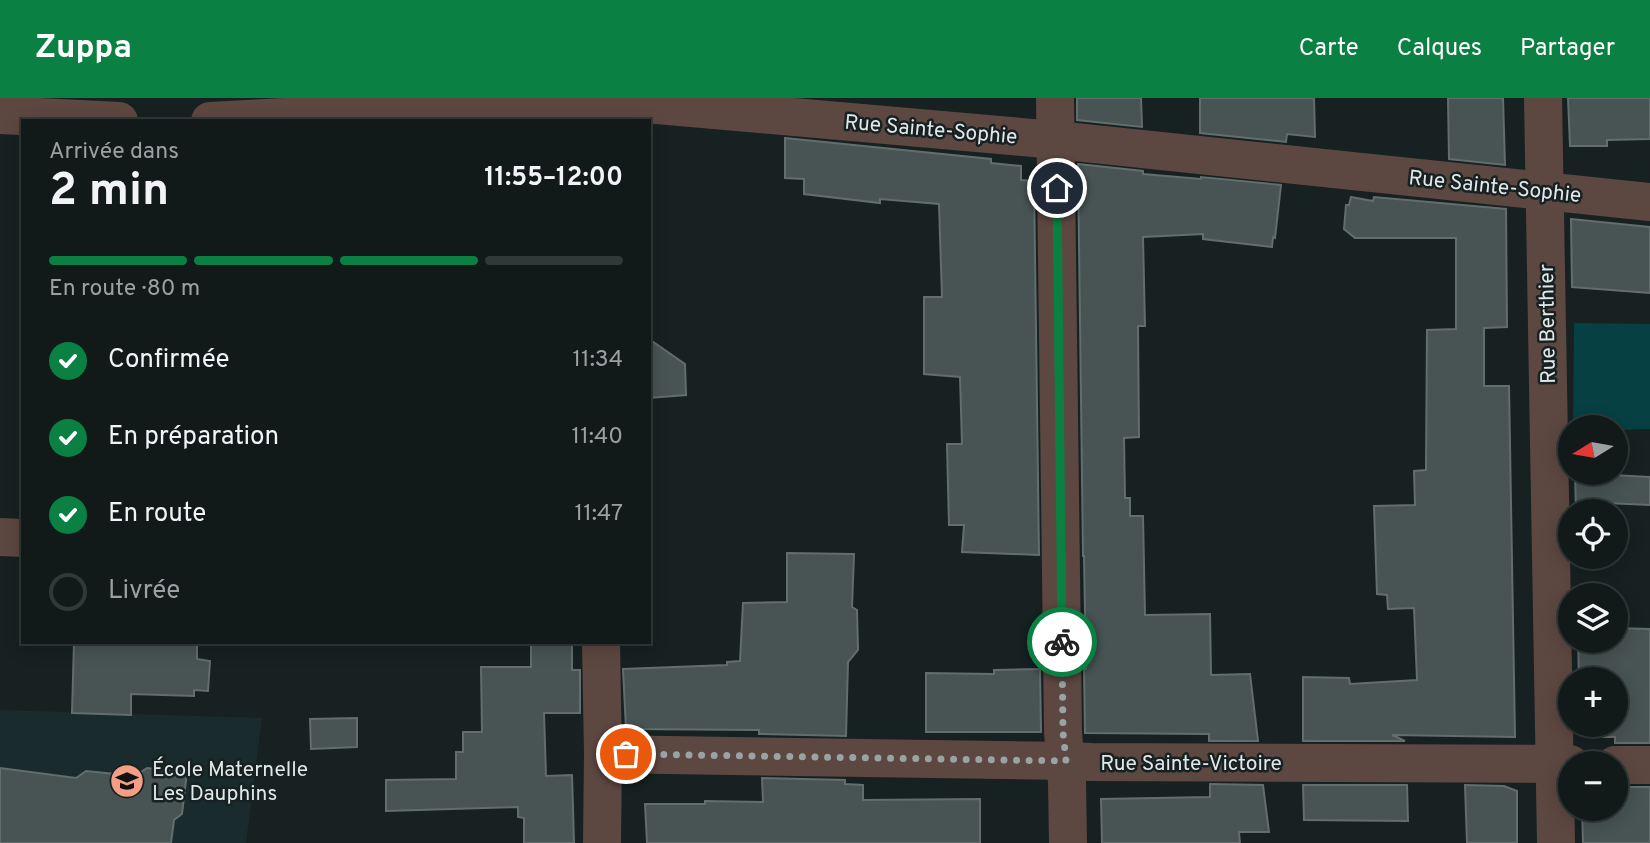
<!DOCTYPE html>
<html lang="fr">
<head>
<meta charset="utf-8">
<style>
  body { margin:0; font-family:Overpass,sans-serif; background:#1a2222; color:#f1f3f6; height:100vh; display:flex; flex-direction:column; font-size:26px; white-space:nowrap }
  * { box-sizing:border-box; margin:0 }
  p { font-size:23px; color:#9ca0a2 }
  .icon { flex:none; width:38px; height:38px; fill:none; stroke:currentColor; stroke-width:2; stroke-linecap:round; stroke-linejoin:round }
  .map { position:relative; flex:1; overflow:hidden }
  .sheet { position:absolute; left:21px; top:21px; width:630px; height:525px; display:flex; flex-direction:column; background:#111919; border-radius:0px; box-shadow:0 4px 18px #0003,0 0 0 2px #303838 }
  .sheet>* { flex:none }
  .needle { width:46px; rotate:259deg }
  .buttons { position:absolute; left:1558px; top:317px; display:grid; gap:14px }
  .buttons a { display:grid; place-items:center; width:70px; height:70px; border-radius:50%; background:#111919; box-shadow:0 4px 18px #0003,0 0 0 2px #303838; font-size:35px }
  .pin { position:absolute; display:grid; place-items:center; width:60px; height:60px; color:#fff; margin:-30px; border:4px solid #fff; border-radius:50%; box-shadow:0 2px 7px #0007 }
  .courier { position:absolute; display:grid; place-items:center; width:70px; height:70px; margin:-35px; border:5px solid #0b8043; border-radius:50%; background:#fff; color:#222; box-shadow:0 2px 9px #0007 }
  .head em { font-style:normal; font-weight:700 }
  .head div { display:flex; flex-direction:column-reverse }
  .head { display:flex; align-items:center; justify-content:space-between; height:119px; padding:0 28px }
  h1 { font-size:46px; font-weight:700; line-height:52px }
  .bar { display:grid; grid-template-columns:repeat(4,1fr); gap:10px 7px; align-content:center; height:84px; padding:0 28px }
  .bar i { height:9px; border-radius:5px; background:#303838 }
  .bar .selected { background:#0b8043 }
  .bar p { grid-column:span 4 }
  ol { padding:0 28px; list-style:none }
  li { display:flex; align-items:center; gap:21px; height:77px }
  li p { margin-inline-start:auto }
  li .icon { padding:7px; border-radius:50%; background:#0b8043; color:#fff; stroke-width:4 }
  li:last-child { color:#9ca0a2 }
  li i { width:38px; height:38px; border:4px solid #303838; border-radius:50% }
  header { display:flex; align-items:center; gap:42px; box-sizing:border-box; height:98px; padding:0 35px; background:#0b8043; color:#fff }
  header strong { font-size:33px }
  nav { display:flex; gap:38px; margin-inline-start:auto; font-size:24px }
  .map>svg:first-child { display:block }
  .built { fill:#192b2c }
  .green { fill:#064043 }
  .building { fill:#485354; stroke:#626d6e; stroke-width:2 }
  .lines { fill:none; stroke-linecap:round; stroke-linejoin:round }
  .minor { stroke:#5d4741; stroke-width:38 }
  .done { stroke:#9ba2a3; stroke-width:7; stroke-dasharray:0 12.6 }
  .route { stroke:#0b8043; stroke-width:9 }
  .labels { text-anchor:middle; stroke-width:5; stroke-linejoin:round; paint-order:stroke }
  .street-label { font-size:21px; fill:#e2e8e9; stroke:#172121 }
  .poi-label { font-size:21px; fill:#e2e8e9; stroke:#172121; text-anchor:start }
</style>
</head>
<body>
<header>
<strong>Zuppa</strong>
<nav><a>Carte</a><a>Calques</a><a>Partager</a></nav>
</header>
<div class="map">
<svg width="1650" height="745" viewBox="0 0 1650 745">
  <rect width="100%" height="100%" fill="#172121"/>
  <polygon class="built" points="0,612 262,620 246,745 0,745"/>
  <polygon class="green" points="1574,225 1650,226 1650,331 1615,332 1615,329 1573,329"/>
  <g class="building">
    <polygon points="1077,0 1141,0 1142,29 1077,22"/>
    <polygon points="1200,0 1314,0 1315,39 1287,36 1286,44 1200,35"/>
    <polygon points="1448,0 1503,0 1505,67 1449,61"/>
    <polygon points="1568,0 1650,0 1650,41 1607,42 1607,48 1570,48"/>
    <polygon points="785,40 991,61 991,65 1021,68 1021,82 1034,83 1039,457 962,454 964,427 949,427 947,346 962,346 960,279 924,276 924,199 942,199 939,106 880,101 880,105 804,96 804,81 785,80"/>
    <polygon points="1078,66 1143,73 1143,76 1201,81 1201,79 1281,87 1275,140 1273,139 1272,149 1203,141 1203,136 1143,139 1145,228 1138,228 1139,339 1124,340 1125,400 1130,400 1130,418 1143,418 1145,517 1210,516 1211,577 1250,576 1258,643 1209,643 1209,636 1085,635 1084,571 1086,571 1084,458 1083,458"/>
    <polygon points="1351,99 1373,103 1374,99 1506,111 1507,229 1484,230 1484,288 1509,288 1515,639 1392,637 1405,643 1303,643 1303,579 1349,580 1350,586 1417,582 1414,510 1388,511 1387,497 1377,496 1374,408 1415,407 1414,373 1426,372 1427,232 1456,231 1456,140 1355,140 1344,131 1346,107 1349,107"/>
    <polygon points="1571,121 1650,129 1650,195 1572,189"/>
    <polygon points="649,241 685,266 686,297 649,300"/>
    <polygon points="1575,375 1650,379 1650,407 1606,405 1606,413 1576,413"/>
    <polygon points="787,455 854,456 852,509 857,512 858,552 848,564 846,638 759,636 759,632 626,631 623,571 727,567 727,564 740,563 743,505 787,504"/>
    <polygon points="1615,530 1650,531 1650,645 1615,645 1615,639 1588,639 1580,626 1615,626 1615,581 1579,581 1578,542 1615,542"/>
    <polygon points="74,544 197,544 197,561 210,563 208,593 194,592 194,598 131,596 131,617 72,615"/>
    <polygon points="531,544 572,544 572,572 580,572 580,615 544,615 546,678 572,677 574,745 524,745 524,720 518,719 518,709 386,713 386,682 456,681 456,654 463,654 463,634 482,634 481,569 531,569"/>
    <polygon points="1040,571 1041,634 926,634 926,575 994,576 994,572"/>
    <polygon points="357,620 357,649 311,651 310,621"/>
    <polygon points="0,670 76,680 86,673 135,678 147,670 187,674 182,716 174,722 171,745 0,745"/>
    <polygon points="762,680 845,682 845,686 863,687 863,702 980,701 980,745 647,745 645,706 705,706 705,703 763,704"/>
    <polygon points="1210,686 1263,687 1269,734 1239,734 1240,745 1102,745 1101,701 1210,699"/>
    <polygon points="1303,687 1407,687 1408,723 1304,722"/>
    <polygon points="1465,687 1504,688 1517,693 1517,745 1467,745"/>
    <polygon points="1615,689 1650,689 1650,745 1583,745 1582,710 1615,710"/>
  </g>
  <g class="lines">
    <g class="minor">
      <polyline points="1055,0 1063,634 1067,685 1068,745"/>
      <polyline points="1543,0 1556,745"/>
      <polyline points="0,17 119,23"/>
      <polyline points="210,23 600,2 1056,42 1650,104"/>
      <polyline points="0,439 23,440"/>
      <polyline points="601,544 603,656 602,745"/>
      <polyline points="603,656 1066,663 1092,664 1570,666"/>
      <polyline points="1615,667 1650,667"/>
    </g>
  </g>
  <g class="lines">
    <polyline class="done" points="626,656 1066,663 1063,634 1062,544"/>
    <polyline class="route" points="1057,90 1062,544"/>
  </g>
  <defs>
    <g id="school-disc" transform="scale(1.75)"><circle r="9.5" fill="#f49e86" stroke="#172121"/><path d="M0-5L7-2L0 1L-7-2ZM-4 1L0 2.5L4 1V4Q0 6-4 4Z" fill="#111"/></g>
  </defs>
  <g fill-rule="evenodd">
    <use href="#school-disc" x="127" y="683"/>
  </g>
  <g class="labels">
    <g class="street-label">
      <text transform="translate(931 31) rotate(5)" y="7">Rue Sainte-Sophie</text>
      <text transform="translate(1495 88) rotate(6)" y="7">Rue Sainte-Sophie</text>
      <text transform="translate(1547 226) rotate(-91)" y="7">Rue Berthier</text>
      <text x="1191" y="672">Rue Sainte-Victoire</text>
    </g>
    <g class="poi-label">
      <text x="152" y="678">École Maternelle<tspan x="152" dy="24">Les Dauphins</tspan></text>
    </g>
  </g>
</svg>
<div class="buttons">
<a><svg class="needle" viewBox="-14 -14 28 28"><path d="M0-13l5 13h-10z" fill="#e53935"/><path d="M0 13l5-13h-10z" fill="#9ca0a2"/></svg></a>
<a><svg class="icon" aria-label="locate" viewBox="0 0 24 24"><circle cx="12" cy="12" r="6"/><path d="M12 2v4M12 18v4M2 12h4M18 12h4"/></svg></a>
<a><svg class="icon" aria-label="layers" viewBox="0 0 24 24"><path d="M12 4l9 5-9 5-9-5zM3 14l9 5 9-5"/></svg></a>
<a>+</a>
<a>−</a>
</div>
<div class="pin" style="left:626px;top:656px;background:#ea580c"><svg class="icon" aria-label="bag" viewBox="0 0 24 24"><path d="M5 8h14l-1 12H6zM9 8a3 3 0 0 1 6 0"/></svg></div>
<div class="pin" style="left:1057px;top:90px;background:#1f2937"><svg class="icon" aria-label="home" viewBox="0 0 24 24"><path d="M3 11l9-7 9 7M6 9v11h12V9"/></svg></div>
<div class="courier" style="left:1062px;top:544px"><svg class="icon" aria-label="bike" viewBox="0 0 24 24"><circle cx="6" cy="16" r="4"/><circle cx="18" cy="16" r="4"/><path d="M6 16l4-8h5l3 8M10 8l3 8H6M13 5h3"/></svg></div>
<section class="sheet">
<div class="head"><div><h1>2 min</h1><p>Arrivée dans</p></div><em>11:55–12:00</em></div>
<div class="bar"><i class="selected"></i><i class="selected"></i><i class="selected"></i><i></i><p>En route · 80 m</p></div>
<ol>
<li><svg class="icon" aria-label="check" viewBox="0 0 24 24"><path d="M5 12l5 5 9-10"/></svg>Confirmée<p>11:34</p></li>
<li><svg class="icon" aria-label="check" viewBox="0 0 24 24"><path d="M5 12l5 5 9-10"/></svg>En préparation<p>11:40</p></li>
<li><svg class="icon" aria-label="check" viewBox="0 0 24 24"><path d="M5 12l5 5 9-10"/></svg>En route<p>11:47</p></li>
<li><i></i>Livrée</li>
</ol>
</section>
</div>
</body>
</html>
